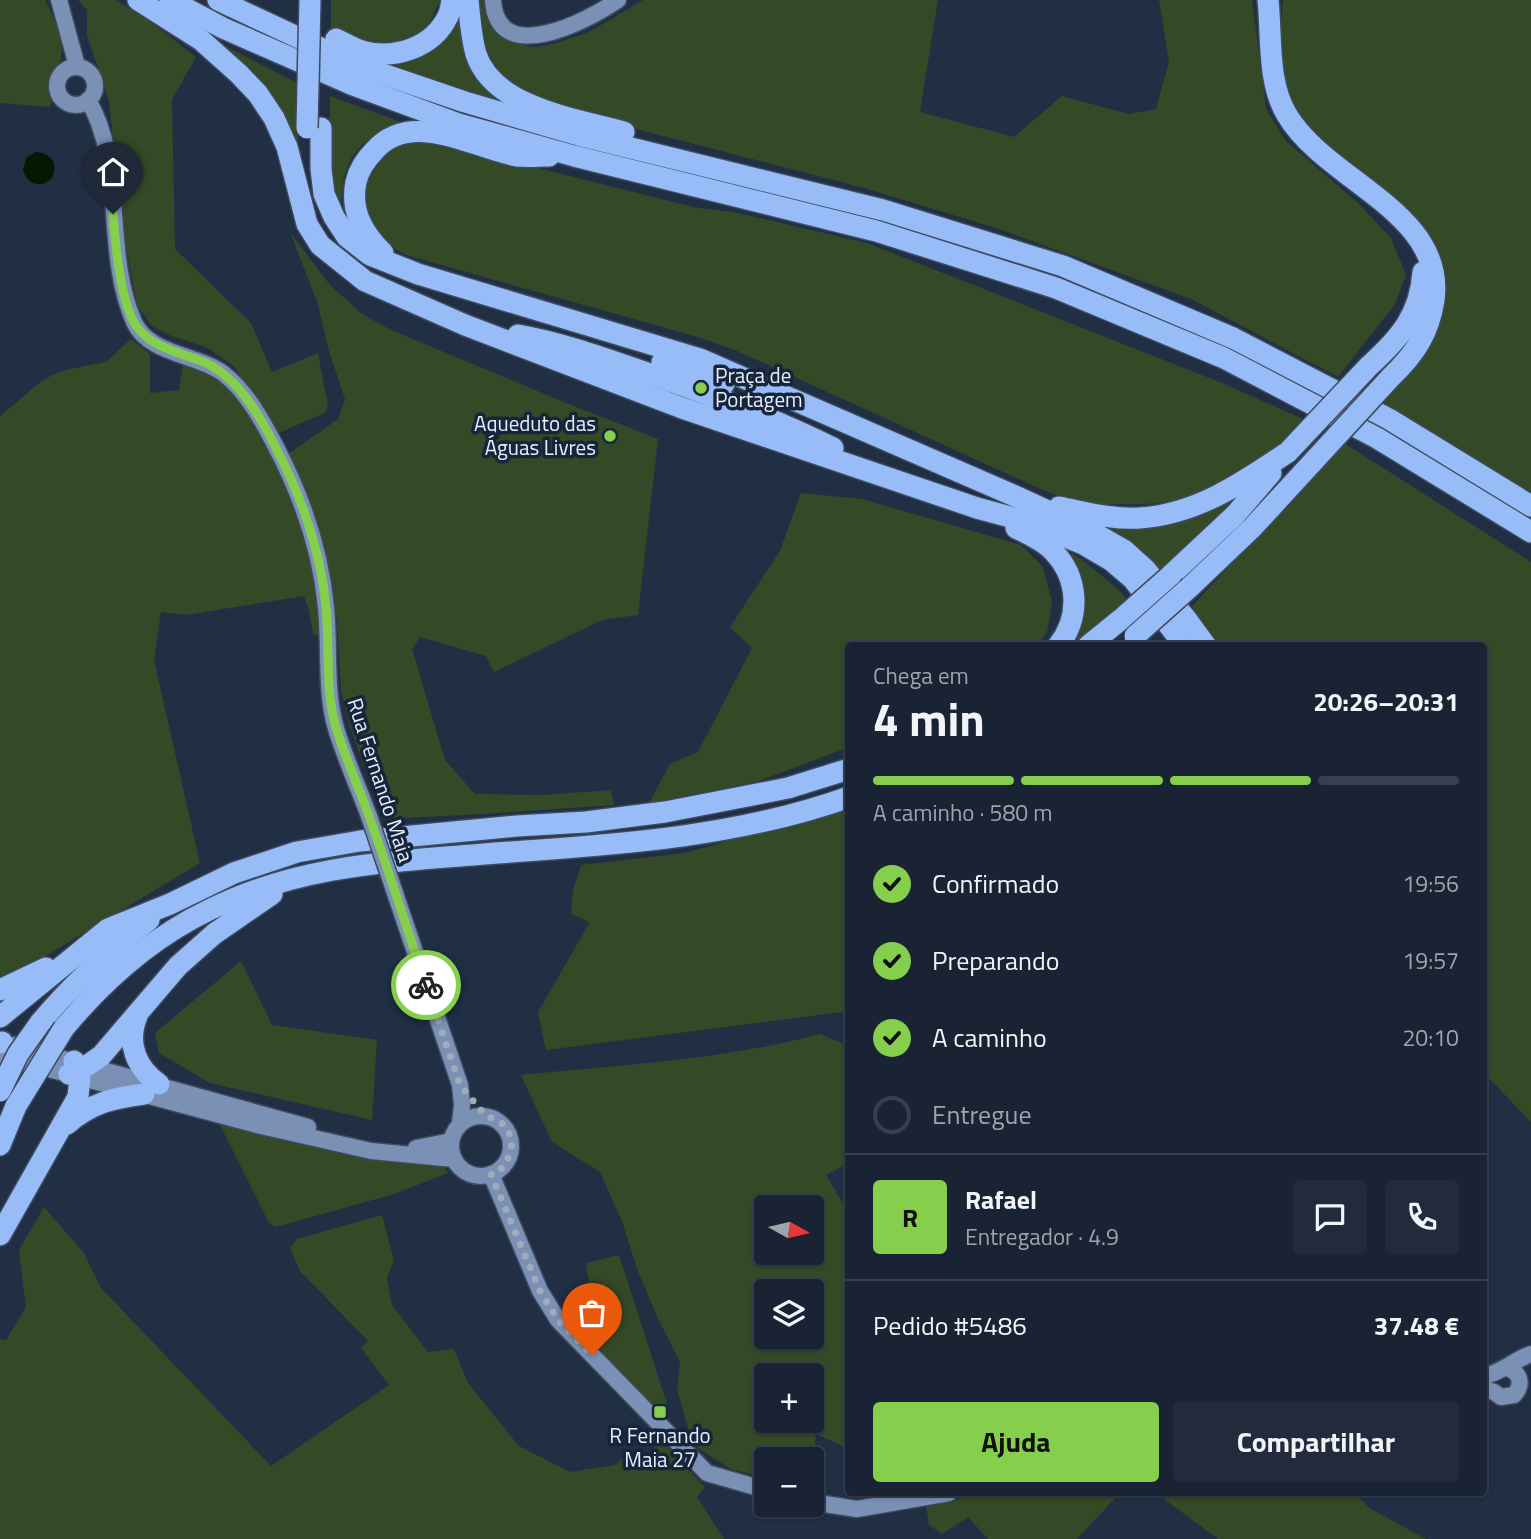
<!DOCTYPE html>
<html lang="pt">
<head>
<meta charset="utf-8">
<style>
  body { margin:0; font-family:"Titillium Web",sans-serif; background:#222b3c; color:#f1f3f6; height:100vh; display:flex; flex-direction:column; font-size:26px; white-space:nowrap }
  * { box-sizing:border-box; margin:0 }
  p { font-size:23px; color:#9fa4ac }
  .icon { flex:none; width:38px; height:38px; fill:none; stroke:currentColor; stroke-width:2; stroke-linecap:round; stroke-linejoin:round }
  .map { position:relative; flex:1; overflow:hidden }
  .sheet { position:absolute; left:845px; top:642px; width:642px; height:854px; display:flex; flex-direction:column; background:#192334; border-radius:7px; box-shadow:0 2px 5px #0004,0 0 0 2px #37404f }
  .sheet>* { flex:none }
  .needle { width:46px; rotate:98deg }
  .tools { position:absolute; left:754px; top:1195px; display:grid; gap:14px }
  .tools a { display:grid; place-items:center; width:70px; height:70px; border-radius:7px; background:#192334; box-shadow:0 2px 5px #0004,0 0 0 2px #37404f; font-size:35px }
  .pin { position:absolute; display:grid; place-items:center; width:60px; height:60px; color:#fff; margin:-72px -30px; border-radius:50% 50% 50% 0; rotate:-45deg; box-shadow:0 0 7px #0007 }
  .pin .icon { rotate:45deg }
  .courier { position:absolute; display:grid; place-items:center; width:70px; height:70px; margin:-35px; border:5px solid #85cf4c; border-radius:50%; background:#fff; color:#222; box-shadow:0 2px 9px #0007 }
  .overview em { font-style:normal; font-weight:700 }
  .overview div { display:flex; flex-direction:column-reverse }
  .overview { display:flex; align-items:center; justify-content:space-between; height:119px; padding:0 28px }
  h1 { font-size:46px; font-weight:700; line-height:52px }
  .bar { display:grid; grid-template-columns:repeat(4,1fr); gap:10px 7px; align-content:center; height:84px; padding:0 28px }
  .bar i { height:9px; border-radius:5px; background:#37404f }
  .bar .current { background:#85cf4c }
  .bar p { grid-column:span 4 }
  .line { display:flex; align-items:center; gap:18px; padding:0 28px; border-top:2px solid #37404f }
  .line div { flex:1 }
  .round { display:grid; place-items:center; flex:none; width:74px; height:74px; border-radius:7px; background:#222b3c }
  ol { padding:0 28px; list-style:none }
  li { display:flex; align-items:center; gap:21px; height:77px }
  li p { margin-inline-start:auto }
  li .icon { padding:7px; border-radius:50%; background:#85cf4c; color:#111; stroke-width:4 }
  li:last-child { color:#9fa4ac }
  li i { width:38px; height:38px; border:4px solid #37404f; border-radius:50% }
  .action { display:flex; gap:14px; margin-top:auto; padding:14px 28px }
  .action a { flex:1; height:80px; border-radius:7px; background:#85cf4c; color:#111; font-size:28px; font-weight:700; line-height:80px; text-align:center }
  .action a+a { background:#222b3c; color:#f1f3f6 }
  .map>svg:first-child { display:block }
  .green { fill:#344a26; fill-rule:evenodd }
  .water { fill:#061900 }
  .lines { fill:none; stroke-linecap:round; stroke-linejoin:round }
  .secondary-casing { stroke:#3e4a5d; stroke-width:19 }
  .highway-casing { stroke:#3e4a5d; stroke-width:24 }
  .secondary { stroke:#7a91b5; stroke-width:16 }
  .highway { stroke:#97bcf7; stroke-width:21 }
  .secondary-bridge-casing { stroke:#3e4a5d; stroke-width:19; stroke-linecap:butt }
  .highway-bridge-casing { stroke:#3e4a5d; stroke-width:24; stroke-linecap:butt }
  .secondary-bridge { stroke:#7a91b5; stroke-width:16 }
  .highway-bridge { stroke:#97bcf7; stroke-width:21 }
  .done { stroke:#a0abbc; stroke-width:7; stroke-dasharray:0 12.6 }
  .route { stroke:#85cf4c; stroke-width:9 }
  .poi-dot { fill:#85cf4c; stroke:#17253a; stroke-width:2.5 }
  .labels { text-anchor:middle; stroke-width:7; stroke-linejoin:round; paint-order:stroke }
  .poi-label { font-size:21px; fill:#e4eefc; stroke:#17253a; text-anchor:start }
  .street-label { font-size:21px; fill:#e4eefc; stroke:#17253a }
</style>
</head>
<body>
<div class="map">
<svg width="1531" height="1539" viewBox="0 0 1531 1539">
  <rect width="100%" height="100%" fill="#212f45"/>
  <g class="green">
    <polygon points="0,0 45,0 59,29 62,52 50,107 0,103"/>
    <polygon points="78,0 115,0 150,21 196,57 172,100 175,249 251,323 272,372 318,353 328,406 325,413 276,434 235,367 206,347 171,336 152,326 137,305 124,238 109,101 87,35 87,10"/>
    <polygon points="331,0 440,0 426,30 398,45 362,45 331,30"/>
    <polygon points="479,0 486,0 488,17 499,34 517,44 535,47 557,43 591,31 643,0 938,0 920,112 1014,137 1062,96 1129,114 1156,109 1169,62 1159,0 1252,0 1266,109 1286,141 1358,203 1391,238 1406,275 1395,304 1338,377 1191,299 996,228 864,188 644,131 521,94 496,72 487,54"/>
    <polygon points="1283,0 1531,0 1531,492 1381,402 1419,358 1429,241 1419,222 1405,208 1309,135 1289,105 1281,71 1280,38"/>
    <path d="M461,11C463,55 467,68 497,100L394,66L413,58Z"/>
    <polygon points="218,42 299,84 298,155"/>
    <path d="M330,96L409,125C359,133 340,159 342,209L330,181Z"/>
    <polygon points="422,139 693,207 738,213 867,243 1222,383 1303,419 1279,447 1237,477 1179,500 1146,504 1082,504 1043,490 735,350 698,337 406,255 385,243 364,215 365,175 386,148"/>
    <polygon points="290,232 330,285 362,314 391,330 564,402 658,439 638,615 602,620 494,672 486,656 420,637 412,649 445,760 475,794 543,795 611,790 614,805 484,814 383,819 350,727 341,690 337,619 320,537 288,454 338,419 345,399 328,348 318,304"/>
    <path d="M131,339L150,354V393L179,390L183,364C196,370 215,376 226,385C243,400 255,423 266,442C301,509 317,561 320,636L313,634L309,611L304,596L186,615L161,612L154,660L200,863L14,975L0,980V416L44,379L65,370L106,362Z"/>
    <polygon points="1344,443 1531,562 1531,1122 1484,1073 1484,646 1218,646 1192,606"/>
    <polygon points="801,493 862,499 1021,545 1043,567 1052,602 1047,632 1037,646 849,646 849,747 759,781 649,803 670,764 698,752 752,648 730,627 780,551"/>
    <polygon points="1229,500 1236,503 1157,574 1092,522"/>
    <path d="M1073,553L1117,588L1129,602L1073,646H1066C1080,614 1095,588 1069,558Z"/>
    <polygon points="849,807 849,1011 546,1050 538,1012 590,922 571,914 573,890 581,865 685,853"/>
    <polygon points="241,961 272,1025 377,1040 372,1120 210,1083 159,1053 155,1033"/>
    <path d="M820,1034L849,1046V1163L826,1175L849,1214V1449L816,1434L812,1466V1460H766V1478L731,1469L693,1445L677,1389L680,1362L659,1321L637,1269L622,1221L600,1172L552,1142L521,1075C621,1065 723,1060 820,1034ZM766,1208H812V1253H766ZM766,1292H812V1337H766ZM766,1376H812V1421H766Z"/>
    <polygon points="220,1125 444,1166 448,1173 394,1194 276,1227 269,1223"/>
    <polygon points="44,1207 84,1253 101,1288 271,1466 389,1385 361,1348 368,1341 300,1271 290,1248 297,1239 382,1215 394,1261 387,1277 392,1305 428,1352 454,1349 468,1383 519,1446 570,1472 615,1465 628,1453 650,1458 659,1438 705,1487 697,1497 724,1539 0,1539 0,1339 6,1340 26,1307 19,1250"/>
    <polygon points="619,1255 668,1407 655,1407 588,1338 597,1331 586,1263"/>
    <polygon points="985,1493 1120,1493 1077,1539 988,1539 968,1517 942,1534 929,1525 926,1506"/>
    <polygon points="1156,1493 1354,1493 1371,1509 1426,1539 1218,1539"/>
  </g>
  <path class="water" d="M35,152C51,152 59,164 52,178C41,189 27,185 23,170L26,158Z"/>
  <g class="lines">
    <g class="secondary-casing">
      <g id="secondary">
        <polyline points="59,0 77,66"/>
        <path d="M493,0C497,69 589,20 618,0"/>
        <circle cx="76" cy="86" r="19"/>
        <path d="M88,100C126,164 103,251 134,322C149,355 198,354 224,374C247,392 263,422 276,447C302,497 321,552 326,608C330,647 325,687 335,725C344,757 359,788 370,819"/>
        <polyline points="395,893 460,1085 462,1105 460,1123"/>
        <polyline points="13,1045 308,1127"/>
        <polyline points="0,1056 261,1126 371,1151 454,1159"/>
        <circle cx="481" cy="1146" r="30"/>
        <polyline points="416,1148 451,1141"/>
        <polyline points="491,1174 540,1291 558,1320 707,1473 766,1490"/>
        <path d="M1484,1376C1501,1373 1514,1360 1531,1354"/>
        <path d="M1484,1389L1494,1392L1501,1397L1514,1395C1524,1384 1520,1371 1506,1368"/>
        <polyline points="812,1502 857,1509 949,1493"/>
      </g>
    </g>
    <g class="highway-casing">
      <g id="highway">
        <polyline points="138,0 201,40 239,74 258,94 274,118 287,147 307,224 320,245 365,281 465,325 682,408 977,508 1032,523 1083,544 1112,561 1133,579 1185,646"/>
        <polyline points="170,0 223,28 353,85 459,124 574,156 876,231 1056,288 1224,358 1377,438 1531,532"/>
        <polyline points="218,0 359,66 465,102 578,135 883,210 1063,266 1233,338 1389,419 1531,506"/>
        <path d="M468,0C470,18 471,37 476,54C493,108 578,119 624,132"/>
        <path d="M1268,0C1272,37 1267,82 1287,115C1326,181 1446,212 1434,300C1429,333 1415,354 1391,377"/>
        <path d="M336,39C345,43 353,48 362,51C394,60 433,48 448,16C450,12 451,5 452,0"/>
        <polyline points="321,128 321,169 324,194 334,217 347,237 370,255 418,274 700,359 1015,496 1089,530 1124,550 1145,569 1187,620 1206,646"/>
        <path d="M383,253C363,233 350,211 356,182C359,169 366,159 375,150C412,109 474,148 517,156C527,157 538,156 549,156"/>
        <path d="M518,335C564,343 609,360 653,375C714,396 775,419 833,448"/>
        <polyline points="662,362 724,384"/>
        <path d="M1369,366C1400,338 1420,315 1423,272"/>
        <path d="M1059,507C1085,512 1113,520 1140,518C1197,514 1242,483 1288,452"/>
        <path d="M1016,528C1028,534 1044,541 1053,551C1079,578 1081,617 1058,646"/>
        <polyline points="1171,575 1235,515 1271,473"/>
        <polyline points="1190,587 1252,528 1310,465"/>
        <polyline points="1088,646 1120,620"/>
        <polyline points="0,990 46,968"/>
        <path d="M137,1016C126,1043 136,1068 159,1084"/>
        <polyline points="0,1017 108,929 170,904 234,873 297,852 360,841 517,826 586,822 665,812 788,788 849,769"/>
        <path d="M40,1023C73,983 109,951 149,920"/>
        <path d="M64,1028C104,980 154,936 211,909C300,865 388,862 484,854C606,845 732,839 849,797"/>
        <polyline points="0,1043 2,1042"/>
        <polyline points="69,1074 88,1065 101,1056 178,966 214,934 272,894"/>
        <path d="M67,1124C91,1103 113,1098 144,1094"/>
        <polyline points="0,1145 16,1106"/>
        <polyline points="0,1235 78,1097 80,1077 74,1061"/>
      </g>
    </g>
    <use href="#secondary" class="secondary"/>
    <use href="#highway" class="highway"/>
    <g class="secondary-bridge-casing">
      <polyline id="secondary-bridge" points="370,819 395,893"/>
    </g>
    <g class="highway-bridge-casing">
      <g id="highway-bridge">
        <polyline points="307,128 310,0"/>
        <polyline points="1288,452 1369,366"/>
        <polyline points="1310,465 1391,377"/>
        <polyline points="1120,620 1171,575"/>
        <polyline points="1135,636 1190,587"/>
        <polyline points="0,1091 18,1054 40,1023"/>
        <polyline points="16,1106 64,1028"/>
      </g>
    </g>
    <use href="#secondary-bridge" class="secondary-bridge"/>
    <use href="#highway-bridge" class="highway-bridge"/>
  </g>
  <g class="lines">
    <polyline class="done" points="426,985 460,1085 485,1115 503,1124 509,1133 512,1143 507,1162 500,1170 491,1174 540,1291 558,1320 592,1355"/>
    <path class="route" d="M113,214C115,241 121,306 137,327C155,350 181,352 206,363C239,379 260,416 276,448C302,498 321,552 326,608C330,647 325,687 335,724C344,756 359,787 370,819C390,874 407,929 426,985"/>
  </g>
  <g class="poi-dot">
    <circle cx="701" cy="388" r="7"/>
    <circle cx="610" cy="436" r="7"/>
    <rect x="653" y="1405" width="14" height="14" rx="3.5"/>
  </g>
  <g class="labels">
    <g class="poi-label">
      <text x="715" y="383">Praça de<tspan x="715" dy="24">Portagem</tspan></text>
      <text x="596" y="431" text-anchor="end">Aqueduto das<tspan x="596" dy="24">Águas Livres</tspan></text>
      <text x="660" y="1443" text-anchor="middle">R Fernando<tspan x="660" dy="24">Maia 27</tspan></text>
    </g>
    <g class="street-label">
      <text transform="translate(380 780) rotate(72)" y="7">Rua Fernando Maia</text>
    </g>
  </g>
</svg>
<div class="tools">
<a><svg class="needle" viewBox="-14 -14 28 28"><path d="M0-13l5 13h-10z" fill="#e53935"/><path d="M0 13l5-13h-10z" fill="#9fa4ac"/></svg></a>
<a><svg class="icon" aria-label="layers" viewBox="0 0 24 24"><path d="M12 4l9 5-9 5-9-5zM3 14l9 5 9-5"/></svg></a>
<a>+</a>
<a>−</a>
</div>
<div class="pin" style="left:592px;top:1355px;background:#ea580c"><svg class="icon" aria-label="bag" viewBox="0 0 24 24"><path d="M5 8h14l-1 12H6zM9 8a3 3 0 0 1 6 0"/></svg></div>
<div class="pin" style="left:113px;top:214px;background:#1f2937"><svg class="icon" aria-label="home" viewBox="0 0 24 24"><path d="M3 11l9-7 9 7M6 9v11h12V9"/></svg></div>
<div class="courier" style="left:426px;top:985px"><svg class="icon" aria-label="bike" viewBox="0 0 24 24"><circle cx="6" cy="16" r="4"/><circle cx="18" cy="16" r="4"/><path d="M6 16l4-8h5l3 8M10 8l3 8H6M13 5h3"/></svg></div>
<section class="sheet">
<div class="overview"><div><h1>4 min</h1><p>Chega em</p></div><em>20:26–20:31</em></div>
<div class="bar"><i class="current"></i><i class="current"></i><i class="current"></i><i></i><p>A caminho · 580 m</p></div>
<ol>
<li><svg class="icon" aria-label="check" viewBox="0 0 24 24"><path d="M5 12l5 5 9-10"/></svg>Confirmado<p>19:56</p></li>
<li><svg class="icon" aria-label="check" viewBox="0 0 24 24"><path d="M5 12l5 5 9-10"/></svg>Preparando<p>19:57</p></li>
<li><svg class="icon" aria-label="check" viewBox="0 0 24 24"><path d="M5 12l5 5 9-10"/></svg>A caminho<p>20:10</p></li>
<li><i></i>Entregue</li>
</ol>
<div class="line" style="height:126px"><b class="round" style="background:#85cf4c;color:#111">R</b><div><b>Rafael</b><p>Entregador · 4.9</p></div><a class="round"><svg class="icon" aria-label="chat" viewBox="0 0 24 24"><path d="M4 5h16v11H9l-5 4z"/></svg></a><a class="round"><svg class="icon" aria-label="phone" viewBox="0 0 24 24"><path d="M5 4h4l2 5-3 2q2 4 5 5l2-3 5 2v4C11 20 4 13 5 4z"/></svg></a></div>
<div class="line" style="height:91px"><div>Pedido #5486</div><b>37.48 €</b></div>
<div class="action"><a>Ajuda</a><a>Compartilhar</a></div>
</section>
</div>
</body>
</html>
